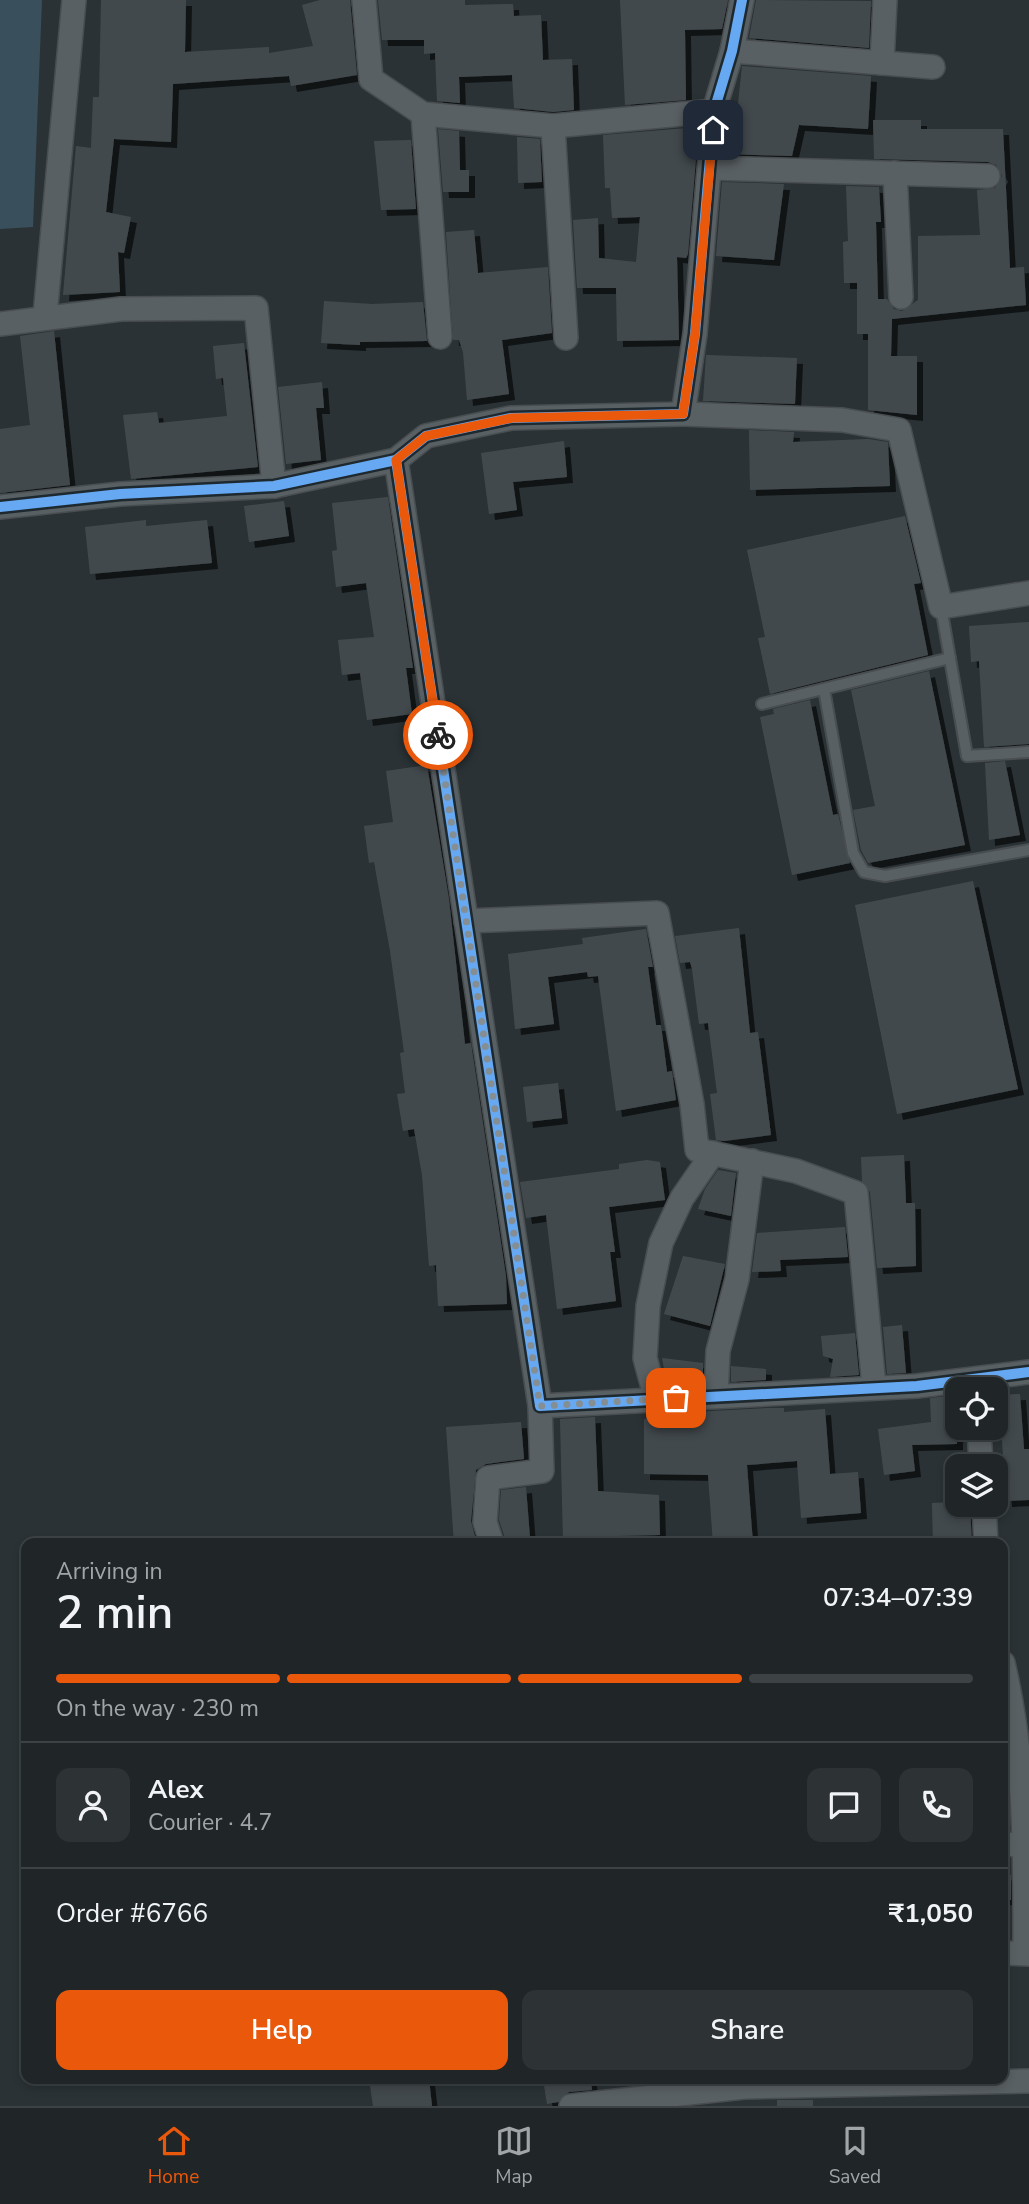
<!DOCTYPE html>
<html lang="en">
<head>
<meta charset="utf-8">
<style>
  body { margin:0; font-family:"Nunito Sans",sans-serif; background:#2d3234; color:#f1f3f6; height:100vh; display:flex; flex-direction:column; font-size:26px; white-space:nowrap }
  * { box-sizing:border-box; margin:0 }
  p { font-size:23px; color:#a2a5a8 }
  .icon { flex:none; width:38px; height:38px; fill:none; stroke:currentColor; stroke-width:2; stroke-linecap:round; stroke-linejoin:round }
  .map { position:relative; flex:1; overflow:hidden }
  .side { position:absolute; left:21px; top:1538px; width:987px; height:546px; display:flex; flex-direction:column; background:#202628; border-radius:14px; box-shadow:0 4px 10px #0003,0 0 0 2px #3d4345 }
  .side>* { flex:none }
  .fabs { position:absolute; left:945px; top:1377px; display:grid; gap:14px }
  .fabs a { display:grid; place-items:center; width:63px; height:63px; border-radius:14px; background:#202628; box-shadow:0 4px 10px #0003,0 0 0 2px #3d4345; font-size:35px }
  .pin { position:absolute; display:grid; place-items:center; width:60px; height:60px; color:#fff; margin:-30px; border-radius:14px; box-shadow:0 4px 10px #0006 }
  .courier { position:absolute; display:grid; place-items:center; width:70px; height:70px; margin:-35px; border:5px solid #ea580c; border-radius:50%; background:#fff; color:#222; box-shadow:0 2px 9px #0007 }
  .headline em { font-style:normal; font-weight:600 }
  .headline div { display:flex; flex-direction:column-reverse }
  .headline { display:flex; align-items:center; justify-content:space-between; height:119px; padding:0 35px }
  h1 { font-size:46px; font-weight:600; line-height:52px }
  .bar { display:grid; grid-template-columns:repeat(4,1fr); gap:10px 7px; align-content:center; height:84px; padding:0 35px }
  .bar i { height:9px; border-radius:5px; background:#3d4345 }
  .bar .current { background:#ea580c }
  .bar p { grid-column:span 4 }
  .line { display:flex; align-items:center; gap:18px; padding:0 35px; border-top:2px solid #3d4345 }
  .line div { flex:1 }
  .round { display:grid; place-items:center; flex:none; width:74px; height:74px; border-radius:14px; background:#2d3234 }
  .cta { display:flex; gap:14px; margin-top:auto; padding:14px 35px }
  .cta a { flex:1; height:80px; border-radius:14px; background:#ea580c; color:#fff; font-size:28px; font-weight:600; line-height:80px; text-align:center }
  .cta a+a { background:#2d3234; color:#f1f3f6 }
  .tabs { display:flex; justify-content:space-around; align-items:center; height:98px; border-top:2px solid #3d4345; background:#202628; font-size:19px; color:#a2a5a8 }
  .tabs a { display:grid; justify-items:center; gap:4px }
  .tabs .current { color:#ea580c }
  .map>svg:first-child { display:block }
  .water { fill:#39505c }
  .building { fill:#434a4d; filter:url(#shadow) }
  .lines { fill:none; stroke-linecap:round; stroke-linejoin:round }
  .service-casing { stroke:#484d50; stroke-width:14 }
  .minor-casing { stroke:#484d50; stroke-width:26 }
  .service { stroke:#596063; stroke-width:10 }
  .minor { stroke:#596063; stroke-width:23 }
  .cycleway-casing { stroke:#1d292f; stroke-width:15 }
  .cycleway { stroke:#66a8f1; stroke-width:10 }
  .done { stroke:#848e93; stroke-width:7; stroke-dasharray:0 12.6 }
  .route { stroke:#ea580c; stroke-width:9 }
</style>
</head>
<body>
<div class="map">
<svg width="1029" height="2106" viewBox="0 0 1029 2106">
  <defs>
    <filter id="shadow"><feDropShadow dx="6" dy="6" stdDeviation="0" flood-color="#0009"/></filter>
  </defs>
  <rect width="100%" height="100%" fill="#2a3235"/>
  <polygon class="water" points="0,0 42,0 33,227 0,229"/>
  <g class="building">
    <polygon points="101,0 186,0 185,52 269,47 269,53 313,46 302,5 320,0 350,0 357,75 291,86 289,76 173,84 171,142 114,139 106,212 131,217 124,253 118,252 120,292 63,295 76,146 91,148 93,97 99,97"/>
    <polygon points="378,0 465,0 465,5 513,4 514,16 541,15 543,60 572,59 574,110 553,112 514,108 512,75 459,77 460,103 437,101 435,53 424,54 424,40 382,40"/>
    <polygon points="620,0 728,0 722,29 685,30 686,100 625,105"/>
    <polygon points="756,0 871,1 869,48 749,38"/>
    <polygon points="742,66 871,76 868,129 799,125 792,156 724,154 732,112 737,113"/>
    <polygon points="873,120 921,120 921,129 1003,129 1010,268 1024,267 1026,305 892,319 891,356 917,356 917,415 868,410 868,334 857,334 857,283 844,283 843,242 848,241 846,186 879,187 881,222 876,222 878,299 887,299 894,309 902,311 918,300 918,236 980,235 977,190 995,188 1002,176 996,165 988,162 874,159"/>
    <polygon points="687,128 687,136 698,135 688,254 686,258 677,257 679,340 617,341 616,288 577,288 573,220 598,218 599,258 636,262 640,217 612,218 610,188 605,188 603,135"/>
    <polygon points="438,129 459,131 460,170 469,170 469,192 443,192"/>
    <polygon points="517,137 540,139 542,182 518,183"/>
    <polygon points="411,140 416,209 381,210 374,141"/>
    <polygon points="722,182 784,184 774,260 716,256"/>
    <polygon points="474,230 478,273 548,267 552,333 502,340 509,394 467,400 463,352 459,340 453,340 446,232"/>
    <polygon points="324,301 372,304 423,302 427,341 360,342 360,345 321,343"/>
    <polygon points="54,331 70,485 0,493 0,429 30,425 20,336"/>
    <polygon points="244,343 258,467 131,479 123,415 157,412 159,423 227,416 223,378 216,379 213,346"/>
    <polygon points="706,355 797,358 795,404 703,401"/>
    <polygon points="322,382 324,408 316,408 321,460 286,464 278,387"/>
    <polygon points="749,430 794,432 793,442 868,439 888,442 890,486 750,490"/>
    <polygon points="564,441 567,477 513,482 517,510 489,514 481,453"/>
    <polygon points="388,497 413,668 406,668 412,714 367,720 360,673 342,675 338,640 374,637 366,583 336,587 332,551 337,550 332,503"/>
    <polygon points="284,501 289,536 249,542 244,506"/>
    <polygon points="905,516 921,583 914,584 928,655 770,694 758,638 765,637 747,550"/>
    <polygon points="146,520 146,526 207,520 212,563 90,574 85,527"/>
    <polygon points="1029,622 1029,744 984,747 979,661 971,662 969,626"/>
    <polygon points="929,671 965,845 868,863 861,850 853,810 875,806 851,690"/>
    <polygon points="810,700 833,815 838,814 850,863 792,875 760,717 774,714 773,709"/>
    <polygon points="1005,761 1020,835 989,840 985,763"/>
    <polygon points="427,765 449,899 465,1044 471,1043 506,1276 507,1304 438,1306 436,1265 429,1266 422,1175 414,1129 403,1131 397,1094 405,1093 400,1053 404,1052 390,951 374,862 369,863 364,826 393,822 386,771"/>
    <polygon points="973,881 1018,1089 897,1114 855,905"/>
    <polygon points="739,928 750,1033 758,1032 771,1135 724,1141 716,1140 710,1094 717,1093 708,1023 699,1024 692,969 690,962 680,963 675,936"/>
    <polygon points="646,929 653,967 648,967 656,1025 661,1025 667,1072 672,1071 676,1100 616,1111 598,976 588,977 587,972 548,977 554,1024 515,1029 508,954 583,944 582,938"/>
    <polygon points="558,1083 562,1118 527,1122 523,1087"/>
    <polygon points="904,1155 906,1203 915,1203 916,1266 877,1268 870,1192 862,1181 861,1157"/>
    <polygon points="647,1160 660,1162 665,1200 609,1207 615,1252 610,1252 616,1301 557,1309 546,1215 526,1218 520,1182 619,1169 619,1164"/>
    <polygon points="718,1170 736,1173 731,1216 698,1209 705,1189"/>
    <polygon points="845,1227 848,1257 780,1260 781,1271 752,1272 757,1233"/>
    <polygon points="683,1256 725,1264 710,1326 664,1314"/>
    <polygon points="902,1325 906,1373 887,1374 883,1327"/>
    <polygon points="855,1333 859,1375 830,1377 833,1359 823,1356 821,1336"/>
    <polygon points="662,1358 703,1363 703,1383 667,1385"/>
    <polygon points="731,1366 766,1369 766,1380 731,1382"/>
    <polygon points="1020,1394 1024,1449 1029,1449 1029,1500 1006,1501 999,1395"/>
    <polygon points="957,1395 957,1444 912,1445 915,1471 884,1475 878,1429 931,1422 930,1398"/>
    <polygon points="767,1408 784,1408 784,1412 825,1409 830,1474 858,1472 861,1513 801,1518 797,1461 747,1465 753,1544 713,1544 708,1475 644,1474 644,1419 656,1419 656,1414"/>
    <polygon points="595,1417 598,1491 659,1495 660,1535 616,1536 616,1540 563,1540 560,1419"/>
    <polygon points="521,1422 524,1459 486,1464 476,1470 471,1521 477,1544 454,1544 446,1427"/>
    <polygon points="526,1487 530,1538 505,1538 499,1520 501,1490"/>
    <polygon points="957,1502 957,1505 970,1505 972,1544 933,1544 932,1503"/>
    <polygon points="1003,1874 1011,1875 1011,1900 1003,1899"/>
    <polygon points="369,2079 429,2079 432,2106 373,2106"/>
    <polygon points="543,2079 591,2079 592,2090 569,2092 558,2102 547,2104"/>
    <rect x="777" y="2100" width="36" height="6"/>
  </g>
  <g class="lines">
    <g class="service-casing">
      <g id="service">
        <polyline points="941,607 967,756 1029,752"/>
        <polyline points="824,689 853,853 864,872 885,876 1029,850"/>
        <polyline points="762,704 950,658"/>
      </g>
    </g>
    <g class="minor-casing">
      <g id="minor">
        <polyline points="364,0 371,79 423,114 553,126 714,111"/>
        <polyline points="732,51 933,67"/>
        <polyline points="882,63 885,0"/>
        <polyline points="423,114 440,337"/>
        <polyline points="553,126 566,338"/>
        <polyline points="711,168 988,176"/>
        <polyline points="895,173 901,297"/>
        <polyline points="45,316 74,0"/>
        <polyline points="0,324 121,309 256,308 274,486"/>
        <polyline points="683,414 842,420 899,430 941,607 1029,593"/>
        <polyline points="396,460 540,1406 917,1386 1029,1372"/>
        <polyline points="0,507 120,494 274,486 396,460 426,436 511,418 683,414 695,334 714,111 732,51 742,0"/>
        <polyline points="466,921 657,913 692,1104 697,1150 796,1171 856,1193 874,1387"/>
        <polyline points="716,1396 718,1351 737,1279 752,1161"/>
        <polyline points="656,1399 645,1358 648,1306 661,1243 682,1198 713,1153"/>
        <polyline points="979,1428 981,1466"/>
        <polyline points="984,1505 986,1544"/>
        <polyline points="492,1544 485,1522 488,1478 542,1471 540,1406"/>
        <path d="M1003,1663C1026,1761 1025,1853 1025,1953"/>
        <polyline points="1003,1844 1025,1845"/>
        <polyline points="1003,1953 1029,1954"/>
        <polyline points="571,2106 744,2087 1029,2081"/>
      </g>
    </g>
    <use href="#service" class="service"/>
    <use href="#minor" class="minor"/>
    <g class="cycleway-casing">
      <g id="cycleway">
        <polyline points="396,460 540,1406 917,1386 1029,1372"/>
        <polyline points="0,507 120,494 274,486 396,460 426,436 511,418 683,414 695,334 714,111 732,51 742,0"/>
      </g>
    </g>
    <use href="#cycleway" class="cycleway"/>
  </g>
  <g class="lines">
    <polyline class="done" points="438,735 540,1406 676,1398"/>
    <polyline class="route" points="438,735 396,460 426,436 512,418 683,414 695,334 713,130"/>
  </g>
</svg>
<div class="fabs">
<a><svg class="icon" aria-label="locate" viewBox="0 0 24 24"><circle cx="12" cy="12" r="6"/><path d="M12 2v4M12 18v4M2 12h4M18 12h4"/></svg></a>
<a><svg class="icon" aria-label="layers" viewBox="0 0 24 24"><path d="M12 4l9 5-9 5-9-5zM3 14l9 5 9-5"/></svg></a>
</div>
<div class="pin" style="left:676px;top:1398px;background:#ea580c"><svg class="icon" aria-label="bag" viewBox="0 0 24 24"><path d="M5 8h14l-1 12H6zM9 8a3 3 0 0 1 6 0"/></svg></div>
<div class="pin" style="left:713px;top:130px;background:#1f2937"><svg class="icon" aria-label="home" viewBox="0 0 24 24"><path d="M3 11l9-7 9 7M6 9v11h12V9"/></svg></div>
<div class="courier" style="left:438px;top:735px"><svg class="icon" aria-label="bike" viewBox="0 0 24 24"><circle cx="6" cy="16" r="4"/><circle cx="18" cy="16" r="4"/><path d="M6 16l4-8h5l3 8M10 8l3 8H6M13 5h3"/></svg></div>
<section class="side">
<div class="headline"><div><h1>2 min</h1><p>Arriving in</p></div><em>07:34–07:39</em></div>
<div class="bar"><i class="current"></i><i class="current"></i><i class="current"></i><i></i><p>On the way · 230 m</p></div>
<div class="line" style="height:126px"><a class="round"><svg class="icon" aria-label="person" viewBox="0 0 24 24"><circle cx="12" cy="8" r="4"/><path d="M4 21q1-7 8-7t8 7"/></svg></a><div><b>Alex</b><p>Courier · 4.7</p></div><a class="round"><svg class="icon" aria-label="chat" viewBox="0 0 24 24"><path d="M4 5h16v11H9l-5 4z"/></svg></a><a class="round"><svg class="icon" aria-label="phone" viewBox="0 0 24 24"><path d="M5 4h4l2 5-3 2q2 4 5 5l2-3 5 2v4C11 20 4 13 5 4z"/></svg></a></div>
<div class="line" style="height:91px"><div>Order #6766</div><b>₹1,050</b></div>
<div class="cta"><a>Help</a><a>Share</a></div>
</section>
</div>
<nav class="tabs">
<a class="current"><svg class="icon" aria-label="home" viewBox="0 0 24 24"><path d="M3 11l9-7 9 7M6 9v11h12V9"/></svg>Home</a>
<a><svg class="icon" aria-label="map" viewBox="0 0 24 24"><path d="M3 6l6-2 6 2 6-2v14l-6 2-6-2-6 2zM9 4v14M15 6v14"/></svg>Map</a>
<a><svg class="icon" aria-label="saved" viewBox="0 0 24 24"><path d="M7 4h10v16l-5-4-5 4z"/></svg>Saved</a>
</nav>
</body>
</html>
